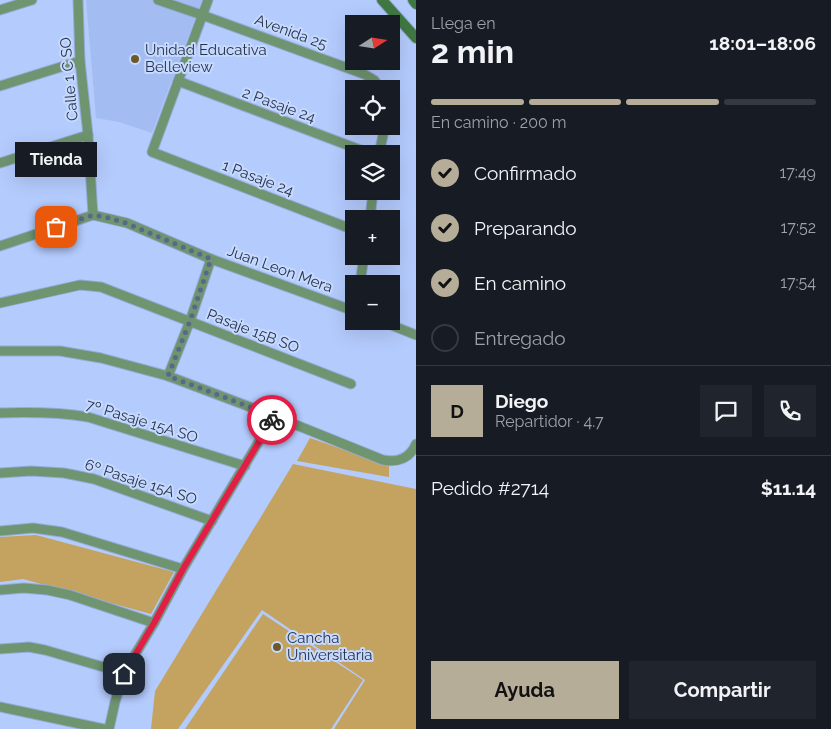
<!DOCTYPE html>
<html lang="es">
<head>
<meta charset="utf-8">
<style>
  body { margin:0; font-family:Raleway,sans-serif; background:#20242c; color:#f1f3f6; height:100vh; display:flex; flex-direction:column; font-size:19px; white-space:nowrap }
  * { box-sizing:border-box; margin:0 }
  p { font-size:16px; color:#9ea1a6 }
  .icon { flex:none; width:28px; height:28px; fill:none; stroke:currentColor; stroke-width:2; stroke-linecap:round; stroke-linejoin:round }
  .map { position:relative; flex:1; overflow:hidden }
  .drawer { display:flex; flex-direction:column; background:#171b24; width:415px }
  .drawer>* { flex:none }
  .needle { width:32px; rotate:78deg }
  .fabs { position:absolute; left:345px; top:15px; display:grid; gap:10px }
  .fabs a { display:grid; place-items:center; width:55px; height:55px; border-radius:0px; background:#171b24; box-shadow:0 5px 20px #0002; font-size:25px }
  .pin { position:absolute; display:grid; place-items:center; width:42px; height:42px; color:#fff; margin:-21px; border-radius:10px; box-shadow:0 2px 8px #0006 }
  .courier { position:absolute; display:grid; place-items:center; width:50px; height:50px; margin:-25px; border:4px solid #e11d48; border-radius:50%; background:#fff; color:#222; box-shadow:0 1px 6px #0007 }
  .bubble { position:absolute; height:35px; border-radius:0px; background:#171b24; box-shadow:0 5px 20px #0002; font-size:16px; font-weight:700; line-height:35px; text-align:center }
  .head em { font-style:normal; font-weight:700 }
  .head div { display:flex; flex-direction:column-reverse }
  .head { display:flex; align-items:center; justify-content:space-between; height:85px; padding:0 15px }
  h1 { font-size:32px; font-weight:700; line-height:38px }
  .bar { display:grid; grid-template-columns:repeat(4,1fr); gap:8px 5px; align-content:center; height:60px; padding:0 15px }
  .bar i { height:6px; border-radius:4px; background:#363941 }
  .bar .active { background:#b6ad99 }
  .bar p { grid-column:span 4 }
  .line { display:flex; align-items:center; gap:12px; padding:0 15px; border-top:1px solid #363941 }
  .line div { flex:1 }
  .round { display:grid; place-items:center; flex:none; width:52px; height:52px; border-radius:0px; background:#20242c }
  ol { padding:0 15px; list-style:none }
  li { display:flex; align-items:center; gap:15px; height:55px }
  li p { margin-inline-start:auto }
  li .icon { padding:5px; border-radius:50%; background:#b6ad99; color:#111; stroke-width:4 }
  li:last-child { color:#9ea1a6 }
  li i { width:28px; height:28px; border:2px solid #363941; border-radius:50% }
  .primary-button { display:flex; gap:10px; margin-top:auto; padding:10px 15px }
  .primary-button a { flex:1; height:58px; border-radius:0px; background:#b6ad99; color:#111; font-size:20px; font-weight:700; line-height:58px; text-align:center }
  .primary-button a+a { background:#20242c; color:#f1f3f6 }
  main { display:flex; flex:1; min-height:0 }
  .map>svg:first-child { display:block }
  .built { fill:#a3bdf3 }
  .green { fill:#c3a35f }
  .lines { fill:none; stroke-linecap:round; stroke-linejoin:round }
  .street-casing { stroke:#95aad6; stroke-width:11 }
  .secondary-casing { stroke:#95aad6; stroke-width:12 }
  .street { stroke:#6f9470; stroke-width:9 }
  .secondary { stroke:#407842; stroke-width:10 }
  .done { stroke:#596889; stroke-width:5; stroke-dasharray:0 9 }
  .route { stroke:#e11d48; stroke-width:6 }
  .poi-dot { fill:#6e5828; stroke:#c6d9fe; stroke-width:2 }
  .labels { text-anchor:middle; stroke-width:4; stroke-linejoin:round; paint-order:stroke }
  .street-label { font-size:15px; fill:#28334b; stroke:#c6d9fe }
  .poi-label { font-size:15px; fill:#28334b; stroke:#c6d9fe; text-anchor:start }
</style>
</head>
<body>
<main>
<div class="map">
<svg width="416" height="729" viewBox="0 0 416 729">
  <rect width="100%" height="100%" fill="#b4cbfd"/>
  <polygon class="built" points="86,0 202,0 152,133 119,122 96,118"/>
  <g class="green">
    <polygon points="310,438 389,465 389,477 297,461"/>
    <polygon points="293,464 416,489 416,729 334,729 365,680 262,610 178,729 151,729 155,691"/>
    <polygon points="36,535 174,572 151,614 23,579 0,582 0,537"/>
    <polygon points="263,614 363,680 331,729 185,729"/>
  </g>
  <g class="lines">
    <g class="street-casing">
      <g id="street">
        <polyline points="78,0 80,61 88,135 93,215"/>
        <polyline points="158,0 202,15 364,74 374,80 381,89"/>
        <polyline points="208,0 152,152 354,230"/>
        <polyline points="0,10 32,0"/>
        <polyline points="178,81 371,154"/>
        <polyline points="0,86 80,61"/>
        <polyline points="379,154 385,126"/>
        <polyline points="0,163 88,135"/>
        <polyline points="370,219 373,191"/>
        <polyline points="0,246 93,215 127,223 211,259 354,311"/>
        <polyline points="360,284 364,256"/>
        <polyline points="0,303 80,285 101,287 351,384"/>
        <polyline points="381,321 416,335"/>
        <path d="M0,351H60L101,358L168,376L274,416L383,460C398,463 410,458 416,444"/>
        <polyline points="168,376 190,321 211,259"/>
        <path d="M0,413C31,412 57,412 88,417L245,466"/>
        <polyline points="0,473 31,471 64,473 94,479 212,521"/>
        <polyline points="0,531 33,528 62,532 183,569"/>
        <polyline points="0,590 24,588 47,590 70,595 154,623"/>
        <polyline points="0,649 29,647 45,650 124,673"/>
        <polyline points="0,707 104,729"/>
        <polyline points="109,729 115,702 124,673 154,623 183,569 274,416"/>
      </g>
    </g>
    <g class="secondary-casing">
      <g id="secondary">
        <polyline points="382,0 416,38"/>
        <polyline points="413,0 416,4"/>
      </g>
    </g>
    <use href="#street" class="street"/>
    <use href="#secondary" class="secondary"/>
  </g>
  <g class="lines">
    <polyline class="done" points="56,227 93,215 109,218 126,223 211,259 190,321 168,376 274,416 272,420"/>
    <polyline class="route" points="124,674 154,623 183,569 272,420"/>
  </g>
  <g class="poi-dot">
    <circle cx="135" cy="59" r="5"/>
    <circle cx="277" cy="647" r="5"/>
  </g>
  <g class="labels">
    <g class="street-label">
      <text transform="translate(291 32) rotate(20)" y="5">Avenida 25</text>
      <text transform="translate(69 79) rotate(-95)" y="5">Calle 1 C SO</text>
      <text transform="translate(279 105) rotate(20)" y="5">2 Pasaje 24</text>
      <text transform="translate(258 178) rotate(21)" y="5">1 Pasaje 24</text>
      <text transform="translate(280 269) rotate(20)" y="5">Juan Leon Mera</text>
      <text transform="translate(253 331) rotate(21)" y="5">Pasaje 15B SO</text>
      <text transform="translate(142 421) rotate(17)" y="5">7º Pasaje 15A SO</text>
      <text transform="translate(141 482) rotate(18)" y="5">6º Pasaje 15A SO</text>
    </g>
    <g class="poi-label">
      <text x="145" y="55">Unidad Educativa<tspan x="145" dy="17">Belleview</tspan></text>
      <text x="287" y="643">Cancha<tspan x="287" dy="17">Universitaria</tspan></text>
    </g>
  </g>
</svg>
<div class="fabs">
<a><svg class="needle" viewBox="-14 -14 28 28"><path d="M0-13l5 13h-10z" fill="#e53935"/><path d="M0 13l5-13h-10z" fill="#9ea1a6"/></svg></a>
<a><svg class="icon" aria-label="locate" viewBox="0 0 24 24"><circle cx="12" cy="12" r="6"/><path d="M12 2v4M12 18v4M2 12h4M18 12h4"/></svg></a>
<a><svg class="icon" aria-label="layers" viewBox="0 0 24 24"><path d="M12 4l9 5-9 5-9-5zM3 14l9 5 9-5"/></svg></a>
<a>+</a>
<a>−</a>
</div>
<div class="pin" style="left:56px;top:227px;background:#ea580c"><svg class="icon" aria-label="bag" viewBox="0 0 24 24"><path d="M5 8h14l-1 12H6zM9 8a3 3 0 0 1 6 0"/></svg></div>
<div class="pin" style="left:124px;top:674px;background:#1f2937"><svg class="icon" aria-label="home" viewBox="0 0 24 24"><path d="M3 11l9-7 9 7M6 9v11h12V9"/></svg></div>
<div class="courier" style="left:272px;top:420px"><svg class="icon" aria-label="bike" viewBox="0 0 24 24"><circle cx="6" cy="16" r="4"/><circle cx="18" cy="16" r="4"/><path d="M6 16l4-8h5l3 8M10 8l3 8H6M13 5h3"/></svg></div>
<div class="bubble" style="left:15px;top:142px;width:82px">Tienda</div>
</div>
<section class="drawer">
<div class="head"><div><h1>2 min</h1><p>Llega en</p></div><em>18:01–18:06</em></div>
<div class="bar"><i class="active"></i><i class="active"></i><i class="active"></i><i></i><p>En camino · 200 m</p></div>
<ol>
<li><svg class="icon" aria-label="check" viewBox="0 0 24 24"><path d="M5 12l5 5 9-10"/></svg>Confirmado<p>17:49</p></li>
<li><svg class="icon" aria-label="check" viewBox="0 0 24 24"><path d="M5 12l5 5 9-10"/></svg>Preparando<p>17:52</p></li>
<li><svg class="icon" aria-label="check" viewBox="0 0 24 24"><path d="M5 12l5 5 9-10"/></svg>En camino<p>17:54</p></li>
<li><i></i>Entregado</li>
</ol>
<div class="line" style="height:90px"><b class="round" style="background:#b6ad99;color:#111">D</b><div><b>Diego</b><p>Repartidor · 4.7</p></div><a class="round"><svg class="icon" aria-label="chat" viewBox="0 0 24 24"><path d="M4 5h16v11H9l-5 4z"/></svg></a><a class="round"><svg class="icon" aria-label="phone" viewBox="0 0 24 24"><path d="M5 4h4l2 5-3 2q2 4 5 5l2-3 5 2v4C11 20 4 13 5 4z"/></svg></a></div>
<div class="line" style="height:65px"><div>Pedido #2714</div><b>$11.14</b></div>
<div class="primary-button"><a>Ayuda</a><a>Compartir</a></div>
</section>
</main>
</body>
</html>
